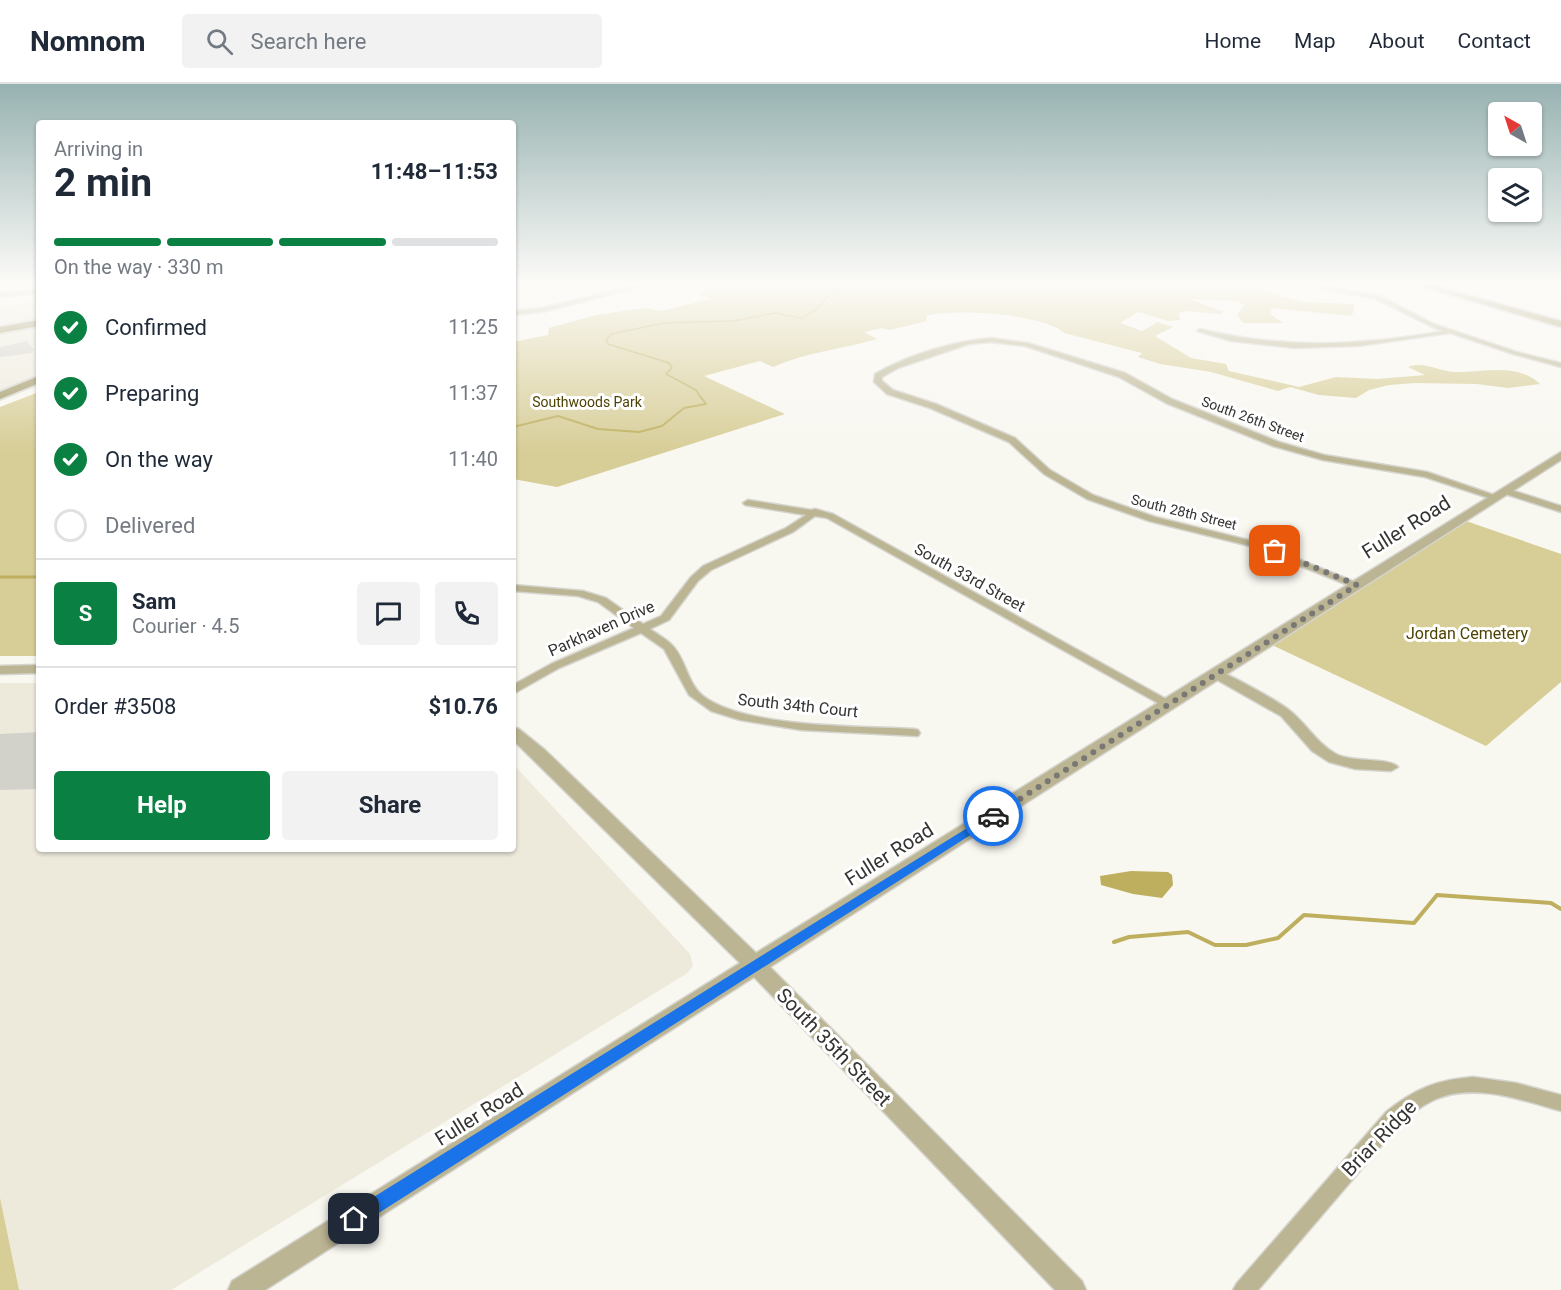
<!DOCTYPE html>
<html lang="en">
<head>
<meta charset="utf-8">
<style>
  body { margin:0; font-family:Roboto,sans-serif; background:#f2f2f3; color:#1f2937; height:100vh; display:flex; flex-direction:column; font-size:22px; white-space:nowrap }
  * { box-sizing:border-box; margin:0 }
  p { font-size:20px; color:#747a83 }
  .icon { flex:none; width:33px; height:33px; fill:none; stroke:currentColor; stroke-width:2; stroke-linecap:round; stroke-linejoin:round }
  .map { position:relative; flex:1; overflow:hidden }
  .side { position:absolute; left:36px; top:36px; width:480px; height:732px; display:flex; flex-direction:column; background:#fff; border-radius:6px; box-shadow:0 2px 4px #0004 }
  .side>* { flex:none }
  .needle { width:39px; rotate:321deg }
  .buttons { position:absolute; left:1488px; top:18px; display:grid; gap:12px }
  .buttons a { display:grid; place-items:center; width:54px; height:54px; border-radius:6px; background:#fff; box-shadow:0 2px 4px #0004; font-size:30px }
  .pin { position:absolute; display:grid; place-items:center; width:51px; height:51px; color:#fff; margin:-26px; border-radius:12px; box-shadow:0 3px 9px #0006 }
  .courier { position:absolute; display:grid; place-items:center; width:60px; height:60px; margin:-30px; border:4px solid #1a73e8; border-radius:50%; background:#fff; color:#222; box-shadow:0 2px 8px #0007 }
  .headline em { font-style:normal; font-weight:700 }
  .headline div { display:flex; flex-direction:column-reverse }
  .headline { display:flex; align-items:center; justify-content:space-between; height:102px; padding:0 18px }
  h1 { font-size:39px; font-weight:700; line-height:45px }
  .bar { display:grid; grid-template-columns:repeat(4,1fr); gap:9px 6px; align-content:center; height:72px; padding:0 18px }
  .bar i { height:8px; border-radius:4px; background:#e0e1e3 }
  .bar .current { background:#0b8043 }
  .bar p { grid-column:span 4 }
  .line { display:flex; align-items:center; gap:15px; padding:0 18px; border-top:2px solid #e0e1e3 }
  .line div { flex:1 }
  .round { display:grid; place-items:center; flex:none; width:63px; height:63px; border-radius:6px; background:#f2f2f3 }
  ol { padding:0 18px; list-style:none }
  li { display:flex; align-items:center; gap:18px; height:66px }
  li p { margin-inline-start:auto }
  li .icon { padding:6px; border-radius:50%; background:#0b8043; color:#fff; stroke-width:4 }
  li:last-child { color:#747a83 }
  li i { width:33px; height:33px; border:3px solid #e0e1e3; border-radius:50% }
  .primary-button { display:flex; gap:12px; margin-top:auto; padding:12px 18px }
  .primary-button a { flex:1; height:69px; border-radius:6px; background:#0b8043; color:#fff; font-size:24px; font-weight:700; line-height:69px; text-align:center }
  .primary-button a+a { background:#f2f2f3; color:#1f2937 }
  header { display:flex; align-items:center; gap:36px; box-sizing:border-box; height:84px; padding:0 30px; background:#fff; border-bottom:2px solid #e0e1e3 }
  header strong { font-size:28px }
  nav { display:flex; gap:33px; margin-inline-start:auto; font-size:21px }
  .search { width:420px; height:54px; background:#f2f2f3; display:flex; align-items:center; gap:15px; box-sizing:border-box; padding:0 21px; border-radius:6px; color:#747a83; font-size:22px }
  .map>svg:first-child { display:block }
  .built { fill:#edeadc }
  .green { fill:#d7cd97 }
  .water { fill:#beaf5e }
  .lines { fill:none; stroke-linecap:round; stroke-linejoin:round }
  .stream-far3 { stroke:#beaf5e; stroke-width:1.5 }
  .stream-far2 { stroke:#beaf5e; stroke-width:2 }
  .stream-far1 { stroke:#beaf5e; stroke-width:3 }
  .stream { stroke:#beaf5e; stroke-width:4 }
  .building { fill:#d2d1ca }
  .minor-casing { stroke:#d5d4ce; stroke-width:3 }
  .tertiary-casing { stroke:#d5d4ce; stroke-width:3 }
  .secondary-casing { stroke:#d5d4ce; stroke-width:4 }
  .minor { fill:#bbb593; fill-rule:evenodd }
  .tertiary { fill:#bbb593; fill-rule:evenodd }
  .secondary { fill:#9e9561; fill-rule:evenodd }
  .route { fill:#1a73e8 }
  .done { stroke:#797874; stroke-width:6; stroke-dasharray:0 10.8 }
  .labels { text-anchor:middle; stroke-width:6; stroke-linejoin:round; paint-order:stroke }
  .far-park-label { font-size:14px; fill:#4d4200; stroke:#fff }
  .far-street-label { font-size:14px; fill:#353432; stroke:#fff }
  .street-label { font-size:16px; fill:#353432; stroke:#fff }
  .park-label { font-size:16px; fill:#4d4200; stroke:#fff }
  .near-street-label { font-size:20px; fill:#353432; stroke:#fff }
</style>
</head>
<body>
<header>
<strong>Nomnom</strong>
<div class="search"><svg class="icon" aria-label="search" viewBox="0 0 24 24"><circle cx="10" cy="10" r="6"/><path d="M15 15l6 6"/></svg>Search here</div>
<nav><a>Home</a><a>Map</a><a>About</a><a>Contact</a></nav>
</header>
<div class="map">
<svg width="1561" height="1206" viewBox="0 0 1561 1206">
  <rect width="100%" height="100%" fill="#f8f7f0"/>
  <g class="built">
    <polygon points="39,216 39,235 0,242 0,223"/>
    <polygon points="39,241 39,293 0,310 0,248"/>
    <polygon points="0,599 39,599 39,765 513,765 513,680 690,870 693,882 686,890 171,1206 0,1206"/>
  </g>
  <g class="green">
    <path d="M716,200H1252L1276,211L1305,218L1355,220L1352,232L1272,224L1270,230L1283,239H1243L1237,231L1244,221L1238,217L1190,215L1224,228L1220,230L1187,227L1179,229L1180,236L1168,237L1138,228L1120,239L1142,247L1158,238L1173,243L1155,252L1191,274L1226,280L1229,287L1299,303L1336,293L1377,295L1425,291L1408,283C1423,277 1439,287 1454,288C1483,289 1517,278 1540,300L1508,304L1477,300L1415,299L1389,301L1369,306L1356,314L1319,311L1290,303L1278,307L1211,288L1160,280L1138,273L1142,269L1064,249C1046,230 952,224 926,232L927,237L890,246L882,244L864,248L877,255C843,265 806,268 773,283L760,277L704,292L785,330L557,403L513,395V258L548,251L549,244L596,231L645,224L661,227L710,215L698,210L717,203L714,201Z"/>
    <polygon points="39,308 39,572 0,572 0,323"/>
    <polygon points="1466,437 1561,470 1561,598 1486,662 1272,561"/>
    <polygon points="0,1114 19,1206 0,1206"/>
  </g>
  <polygon class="water" points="1131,787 1168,788 1172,791 1173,801 1162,814 1133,810 1101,801 1100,792"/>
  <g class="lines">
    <polyline class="stream-far3" points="701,314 696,306 666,290 672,284 669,279 608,260 606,256 611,250 664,239 733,237 776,229 802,234 817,225 828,212 852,200"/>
    <polyline class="stream-far2" points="513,343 558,332 598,345 639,348 662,342 684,324 706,320 700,312"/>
    <polyline class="stream-far1" points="0,493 39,493"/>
    <polyline class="stream" points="1114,858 1129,853 1188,848 1215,861 1246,861 1278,854 1304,831 1414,839 1437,811 1551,819 1561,825"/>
  </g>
  <g class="building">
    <polygon points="27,257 34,266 32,267 33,269 0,273 0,263"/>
    <polygon points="39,648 39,705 0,706 0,650"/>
  </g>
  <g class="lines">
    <g class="minor-casing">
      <g id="minor">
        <polygon points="641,200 652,200 542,228 513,231 513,227 542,224"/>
        <path d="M1324,202L1380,212L1434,240L1517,268L1561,279V283L1513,270L1450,249L1358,262L1294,264L1231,257L1197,247L1200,245C1283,265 1359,262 1443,247L1430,242L1376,215L1322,205Z"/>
        <polygon points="39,205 39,209 0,213 0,209"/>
        <path d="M991,254L1028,259L1125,289L1172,315L1279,358L1324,371L1427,388L1500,413L1495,416L1425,393L1323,376L1273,362L1166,319L1119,293L1025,262L991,258L969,260L898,284L882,293V297L893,306L936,320L1015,354L1050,386L1093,411L1155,433L1256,458L1362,501L1361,503H1353L1250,462L1149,437L1087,415L1044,390L1009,358L930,324L887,310L874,298L875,290C908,271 954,257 991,254Z"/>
        <polygon points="1505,404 1561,422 1561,428 1502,409 1500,407"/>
        <path d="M748,416L811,426L815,425L833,430L1175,620L1169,624L1165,623L827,434L815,432L793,448L711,486L698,497L669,536L650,545C657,550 666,555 672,561C686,575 687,599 703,612C744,644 860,642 914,645L918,646L920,649L918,652L801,646L740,636L711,627L689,611L664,565L641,549L559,584L513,610V601L551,580L634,544L598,518L578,512L513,507V501L583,507L606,514L643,540L661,532L691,493L703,482L786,444L806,431L745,421L743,419Z"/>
        <path d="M1216,586C1229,590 1278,617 1289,626C1306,639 1316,659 1336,670C1352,679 1389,673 1398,683L1391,687L1355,685L1329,678L1312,667L1281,632L1212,593L1210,590L1212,587Z"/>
        <path d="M1473,993L1516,999L1561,1011V1027C1522,1016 1473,998 1434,1016C1421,1022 1410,1031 1400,1040L1258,1206H1233L1237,1199L1386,1028C1415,1005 1436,996 1473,993Z"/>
      </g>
    </g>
    <g class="tertiary-casing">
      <g id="tertiary">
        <polygon points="1561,368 1561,376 770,883 1082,1197 1086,1206 1055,1206 754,893 265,1206 228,1206 232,1197 740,879 513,656 513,643 519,645 545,666 756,869"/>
        <polygon points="39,581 39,589 0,590 0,582"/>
      </g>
    </g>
    <g class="secondary-casing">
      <g id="secondary">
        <polygon points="1414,200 1428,200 1561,237 1561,243"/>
        <polygon points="39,236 39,242 0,249 0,243"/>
        <polygon points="39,292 39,299 0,315 0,308"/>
      </g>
    </g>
    <use href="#minor" class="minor"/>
    <use href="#tertiary" class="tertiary"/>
    <use href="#secondary" class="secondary"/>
  </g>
  <linearGradient id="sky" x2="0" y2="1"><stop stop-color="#97b2b1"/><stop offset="0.54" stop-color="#fcfbf8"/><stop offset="1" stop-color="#fcfbf8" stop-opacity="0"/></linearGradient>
  <rect width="1561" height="369" fill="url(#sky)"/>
  <polygon class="route" points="993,728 998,732 997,734 360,1141 354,1143 348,1141 346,1135 348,1129"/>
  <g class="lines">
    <polyline class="done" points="993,732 1357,501 1275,467"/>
  </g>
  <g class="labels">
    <g class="far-park-label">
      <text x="587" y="323">Southwoods Park</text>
    </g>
    <g class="far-street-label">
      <text transform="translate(1253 335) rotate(20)" y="5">South 26th Street</text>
      <text transform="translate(1184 428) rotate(14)" y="5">South 28th Street</text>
    </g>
    <g class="street-label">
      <text transform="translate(970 493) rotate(29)" y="6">South 33rd Street</text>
      <text transform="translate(601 544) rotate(-24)" y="6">Parkhaven Drive</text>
      <text transform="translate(798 621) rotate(6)" y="6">South 34th Court</text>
    </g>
    <g class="park-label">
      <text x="1467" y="555">Jordan Cemetery</text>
    </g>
    <g class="near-street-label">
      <text transform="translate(1406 443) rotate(-32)" y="7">Fuller Road</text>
      <text transform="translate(889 770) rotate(-32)" y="7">Fuller Road</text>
      <text transform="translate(834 963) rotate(46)" y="7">South 35th Street</text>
      <text transform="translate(479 1030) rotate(-32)" y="7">Fuller Road</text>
      <text transform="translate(1379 1054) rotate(-46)" y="7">Briar Ridge</text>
    </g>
  </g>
</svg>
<div class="buttons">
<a><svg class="needle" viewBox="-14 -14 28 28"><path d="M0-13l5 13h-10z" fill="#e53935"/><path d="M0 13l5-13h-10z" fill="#747a83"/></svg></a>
<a><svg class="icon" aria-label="layers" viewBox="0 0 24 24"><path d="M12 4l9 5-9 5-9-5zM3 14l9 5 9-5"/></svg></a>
</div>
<div class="pin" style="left:1275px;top:467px;background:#ea580c"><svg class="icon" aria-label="bag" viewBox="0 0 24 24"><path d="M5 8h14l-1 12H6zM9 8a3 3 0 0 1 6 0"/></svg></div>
<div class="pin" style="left:354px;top:1135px;background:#1f2937"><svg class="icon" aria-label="home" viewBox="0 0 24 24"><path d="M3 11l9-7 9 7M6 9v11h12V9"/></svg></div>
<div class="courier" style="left:993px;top:732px"><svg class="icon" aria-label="car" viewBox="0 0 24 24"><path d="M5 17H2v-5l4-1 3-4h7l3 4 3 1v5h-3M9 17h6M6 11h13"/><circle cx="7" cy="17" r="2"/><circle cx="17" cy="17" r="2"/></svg></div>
<section class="side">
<div class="headline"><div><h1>2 min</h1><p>Arriving in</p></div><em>11:48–11:53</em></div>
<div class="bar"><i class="current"></i><i class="current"></i><i class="current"></i><i></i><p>On the way · 330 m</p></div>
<ol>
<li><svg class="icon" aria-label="check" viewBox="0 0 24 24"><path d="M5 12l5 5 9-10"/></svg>Confirmed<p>11:25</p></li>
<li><svg class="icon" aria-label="check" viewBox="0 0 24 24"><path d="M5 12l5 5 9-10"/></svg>Preparing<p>11:37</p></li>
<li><svg class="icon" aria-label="check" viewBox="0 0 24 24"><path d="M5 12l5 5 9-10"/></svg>On the way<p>11:40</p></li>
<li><i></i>Delivered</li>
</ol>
<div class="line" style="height:108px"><b class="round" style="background:#0b8043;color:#fff">S</b><div><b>Sam</b><p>Courier · 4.5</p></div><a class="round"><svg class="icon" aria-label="chat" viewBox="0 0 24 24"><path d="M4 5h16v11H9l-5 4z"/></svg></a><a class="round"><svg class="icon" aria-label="phone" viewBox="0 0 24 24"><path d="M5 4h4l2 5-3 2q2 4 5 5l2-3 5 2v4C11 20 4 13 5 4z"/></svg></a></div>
<div class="line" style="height:78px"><div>Order #3508</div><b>$10.76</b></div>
<div class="primary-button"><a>Help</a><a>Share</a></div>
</section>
</div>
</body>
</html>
